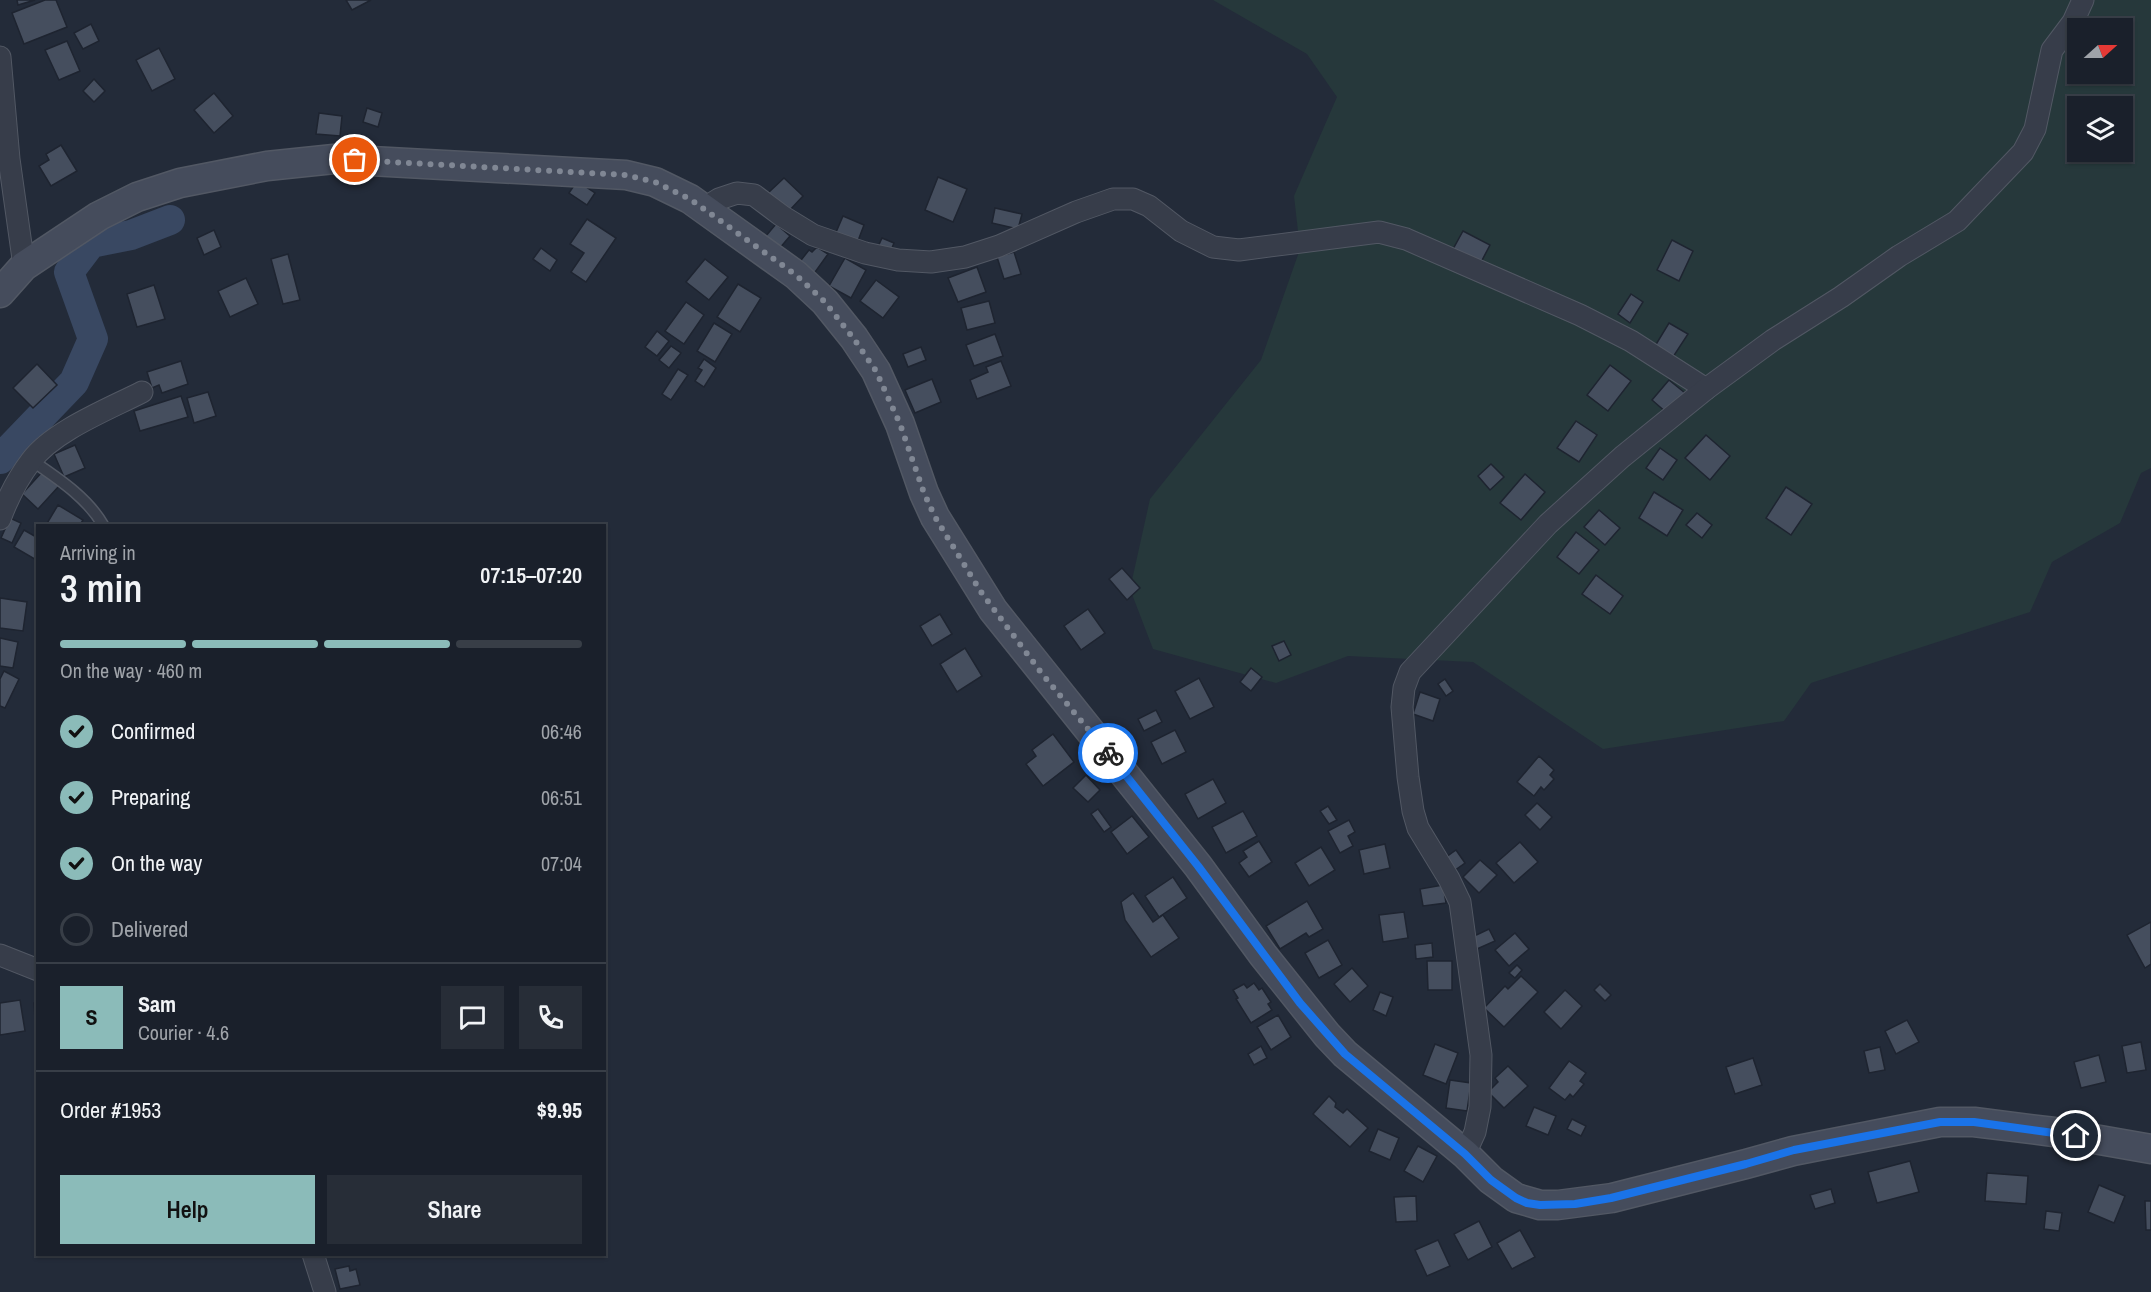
<!DOCTYPE html>
<html lang="en">
<head>
<meta charset="utf-8">
<style>
  body { margin:0; font-family:"Archivo Narrow",sans-serif; background:#272d37; color:#f1f3f6; height:100vh; display:flex; flex-direction:column; font-size:22px; white-space:nowrap }
  * { box-sizing:border-box; margin:0 }
  p { font-size:20px; color:#9fa3a9 }
  .icon { flex:none; width:33px; height:33px; fill:none; stroke:currentColor; stroke-width:2; stroke-linecap:round; stroke-linejoin:round }
  .map { position:relative; flex:1; overflow:hidden }
  .drawer { position:absolute; left:36px; top:524px; width:570px; height:732px; display:flex; flex-direction:column; background:#1a202b; border-radius:0px; box-shadow:0 2px 4px #0004,0 0 0 2px #383e47 }
  .drawer>* { flex:none }
  .needle { width:39px; rotate:69deg }
  .tools { position:absolute; left:2067px; top:18px; display:grid; gap:12px }
  .tools a { display:grid; place-items:center; width:66px; height:66px; border-radius:0px; background:#1a202b; box-shadow:0 2px 4px #0004,0 0 0 2px #383e47; font-size:30px }
  .pin { position:absolute; display:grid; place-items:center; width:51px; height:51px; color:#fff; margin:-26px; border:3px solid #fff; border-radius:50%; box-shadow:0 2px 6px #0007 }
  .courier { position:absolute; display:grid; place-items:center; width:60px; height:60px; margin:-30px; border:4px solid #1a73e8; border-radius:50%; background:#fff; color:#222; box-shadow:0 2px 8px #0007 }
  .summary em { font-style:normal; font-weight:600 }
  .summary div { display:flex; flex-direction:column-reverse }
  .summary { display:flex; align-items:center; justify-content:space-between; height:102px; padding:0 24px }
  h1 { font-size:39px; font-weight:600; line-height:45px }
  .bar { display:grid; grid-template-columns:repeat(4,1fr); gap:9px 6px; align-content:center; height:72px; padding:0 24px }
  .bar i { height:8px; border-radius:4px; background:#383e47 }
  .bar .selected { background:#8bbbb9 }
  .bar p { grid-column:span 4 }
  .line { display:flex; align-items:center; gap:15px; padding:0 24px; border-top:2px solid #383e47 }
  .line div { flex:1 }
  .round { display:grid; place-items:center; flex:none; width:63px; height:63px; border-radius:0px; background:#272d37 }
  ol { padding:0 24px; list-style:none }
  li { display:flex; align-items:center; gap:18px; height:66px }
  li p { margin-inline-start:auto }
  li .icon { padding:6px; border-radius:50%; background:#8bbbb9; color:#111; stroke-width:4 }
  li:last-child { color:#9fa3a9 }
  li i { width:33px; height:33px; border:3px solid #383e47; border-radius:50% }
  .button { display:flex; gap:12px; margin-top:auto; padding:12px 24px }
  .button a { flex:1; height:69px; border-radius:0px; background:#8bbbb9; color:#111; font-size:24px; font-weight:600; line-height:69px; text-align:center }
  .button a+a { background:#272d37; color:#f1f3f6 }
  .map>svg:first-child { display:block }
  .green { fill:#26383b; fill-rule:evenodd }
  .lines { fill:none; stroke-linecap:round; stroke-linejoin:round }
  .river { stroke:#394862; stroke-width:30 }
  .building { fill:#454e5e; stroke:#1e2430; stroke-width:1.5 }
  .service-casing { stroke:#525864; stroke-width:13 }
  .minor-casing { stroke:#525864; stroke-width:23 }
  .secondary-casing { stroke:#525864; stroke-width:31 }
  .service { stroke:#373d4a; stroke-width:10 }
  .minor { stroke:#373d4a; stroke-width:21 }
  .secondary { stroke:#454c5c; stroke-width:28 }
  .done { stroke:#808794; stroke-width:6; stroke-dasharray:0 10.8 }
  .route { stroke:#1a73e8; stroke-width:8 }
</style>
</head>
<body>
<div class="map">
<svg width="2151" height="1292" viewBox="0 0 2151 1292">
  <rect width="100%" height="100%" fill="#232b39"/>
  <path class="green" d="M1213,0H2151V468L2141,473L2120,523L2052,562L2030,612L1811,683L1784,721L1603,749L1473,662L1348,656L1276,683L1153,649L1130,589L1150,499L1261,360L1300,249L1294,196L1337,97L1307,54ZM2078,28H2122V74H2078ZM2078,106H2122V152H2078Z"/>
  <g class="lines">
    <polyline class="river" points="0,459 74,382 93,339 69,272 91,243 131,235 170,220"/>
  </g>
  <g class="building">
    <polygon points="17,0 35,0 18,5"/>
    <polygon points="45,0 56,0 67,27 24,44 12,13"/>
    <polygon points="346,0 371,0 352,10"/>
    <polygon points="91,24 99,41 83,49 74,33"/>
    <polygon points="67,41 80,71 59,80 45,50"/>
    <polygon points="159,48 175,79 152,91 136,60"/>
    <polygon points="94,79 105,91 94,102 83,91"/>
    <polygon points="214,93 233,116 214,133 194,110"/>
    <polygon points="367,108 382,113 378,127 363,122"/>
    <polygon points="319,113 342,116 340,136 316,134"/>
    <polygon points="61,145 77,171 51,186 39,166 49,160 46,154"/>
    <polygon points="938,177 967,189 953,222 925,210"/>
    <polygon points="784,178 803,196 788,212 768,193"/>
    <polygon points="577,181 595,193 587,205 569,193"/>
    <polygon points="995,208 1022,214 1018,229 992,223"/>
    <polygon points="843,216 864,225 856,246 834,237"/>
    <polygon points="587,219 616,238 586,282 571,272 584,253 570,244"/>
    <polygon points="776,224 790,236 779,249 765,237"/>
    <polygon points="214,230 221,247 204,255 197,238"/>
    <polygon points="1463,231 1490,245 1479,266 1452,251"/>
    <polygon points="882,238 894,243 889,255 877,249"/>
    <polygon points="1672,240 1693,251 1679,281 1657,270"/>
    <polygon points="817,247 828,254 813,275 798,264 809,250 812,252"/>
    <polygon points="541,248 557,260 550,271 533,259"/>
    <polygon points="1014,252 1021,274 1004,279 997,257"/>
    <polygon points="288,254 300,300 283,304 271,259"/>
    <polygon points="845,258 866,270 851,298 829,286"/>
    <polygon points="705,259 728,277 709,300 686,282"/>
    <polygon points="977,267 986,292 958,302 948,278"/>
    <polygon points="246,278 258,304 230,317 218,291"/>
    <polygon points="876,280 899,297 883,318 860,301"/>
    <polygon points="738,284 761,298 740,332 717,317"/>
    <polygon points="154,285 165,319 137,327 127,294"/>
    <polygon points="1631,294 1643,302 1630,323 1618,314"/>
    <polygon points="989,301 995,323 967,330 961,308"/>
    <polygon points="686,302 704,315 684,344 665,331"/>
    <polygon points="714,323 732,334 715,362 697,351"/>
    <polygon points="1669,323 1688,334 1673,357 1655,346"/>
    <polygon points="657,331 669,341 657,356 645,347"/>
    <polygon points="995,334 1003,356 974,366 966,345"/>
    <polygon points="671,346 681,353 669,368 659,360"/>
    <polygon points="921,347 926,360 908,367 903,354"/>
    <polygon points="704,359 716,368 704,387 695,381 702,370 698,368"/>
    <polygon points="181,361 188,384 162,393 159,385 152,388 147,372"/>
    <polygon points="1001,361 1011,386 977,399 970,380 988,372 986,367"/>
    <polygon points="37,364 57,385 33,408 13,388"/>
    <polygon points="1610,365 1631,381 1608,411 1587,395"/>
    <polygon points="678,369 688,375 671,400 662,394"/>
    <polygon points="932,379 941,402 915,413 905,390"/>
    <polygon points="1669,380 1685,393 1667,413 1652,400"/>
    <polygon points="208,392 216,416 194,423 187,398"/>
    <polygon points="181,396 188,417 140,431 134,411"/>
    <polygon points="1576,421 1597,435 1579,462 1557,448"/>
    <polygon points="1706,435 1730,456 1710,480 1685,458"/>
    <polygon points="75,445 85,468 64,477 54,454"/>
    <polygon points="1660,448 1677,460 1663,480 1646,468"/>
    <polygon points="1491,464 1504,477 1490,490 1478,476"/>
    <polygon points="43,471 59,486 38,509 22,494"/>
    <polygon points="1525,474 1545,492 1521,520 1500,503"/>
    <polygon points="1786,487 1812,504 1791,535 1766,518"/>
    <polygon points="1654,492 1683,510 1667,536 1639,518"/>
    <polygon points="58,505 83,520 80,525 46,525"/>
    <polygon points="1599,510 1620,528 1605,545 1584,527"/>
    <polygon points="1697,513 1712,525 1702,538 1686,525"/>
    <polygon points="10,518 21,523 12,543 1,538"/>
    <polygon points="24,530 38,538 38,561 14,547"/>
    <polygon points="1576,532 1599,550 1579,574 1557,557"/>
    <polygon points="1122,568 1140,588 1127,600 1109,579"/>
    <polygon points="1596,575 1623,596 1610,614 1582,594"/>
    <polygon points="0,598 27,602 23,631 0,628"/>
    <polygon points="1088,609 1105,633 1081,650 1064,626"/>
    <polygon points="940,614 952,634 932,646 920,626"/>
    <polygon points="0,638 18,642 13,668 0,666"/>
    <polygon points="1284,641 1291,655 1279,661 1272,646"/>
    <polygon points="965,648 982,676 957,692 940,664"/>
    <polygon points="1251,668 1262,677 1251,691 1240,682"/>
    <polygon points="4,671 19,679 5,708 0,706 0,679"/>
    <polygon points="1199,678 1214,707 1190,719 1175,691"/>
    <polygon points="1445,679 1453,691 1446,696 1438,684"/>
    <polygon points="1420,692 1440,699 1433,721 1413,714"/>
    <polygon points="1156,710 1162,722 1144,731 1138,719"/>
    <polygon points="1175,730 1186,752 1162,764 1151,742"/>
    <polygon points="1053,734 1074,762 1043,786 1026,764 1036,756 1032,750"/>
    <polygon points="1539,756 1554,770 1550,775 1554,779 1544,790 1541,787 1534,796 1517,782"/>
    <polygon points="1086,775 1100,790 1088,802 1073,788"/>
    <polygon points="1213,779 1226,803 1198,819 1185,794"/>
    <polygon points="1537,803 1552,817 1540,830 1525,815"/>
    <polygon points="1328,806 1337,820 1329,824 1320,811"/>
    <polygon points="1098,809 1111,827 1104,832 1091,814"/>
    <polygon points="1243,811 1257,836 1226,853 1212,827"/>
    <polygon points="1132,816 1149,837 1127,854 1111,832"/>
    <polygon points="1349,820 1355,832 1348,836 1353,846 1340,853 1328,831"/>
    <polygon points="1259,841 1272,862 1249,877 1239,863 1247,857 1243,851"/>
    <polygon points="1520,842 1538,862 1514,883 1496,863"/>
    <polygon points="1385,844 1390,868 1364,874 1359,850"/>
    <polygon points="1321,847 1335,870 1309,886 1295,863"/>
    <polygon points="1456,850 1465,863 1451,873 1442,860"/>
    <polygon points="1480,860 1497,875 1479,893 1463,877"/>
    <polygon points="1173,877 1187,898 1159,917 1145,896"/>
    <polygon points="1443,885 1446,903 1423,906 1420,889"/>
    <polygon points="1133,893 1153,922 1163,915 1179,938 1151,957 1125,920 1121,902"/>
    <polygon points="1307,901 1323,929 1309,937 1306,933 1280,949 1266,926"/>
    <polygon points="1404,912 1408,938 1383,942 1379,915"/>
    <polygon points="2151,922 2151,964 2145,968 2127,935"/>
    <polygon points="1489,929 1495,941 1477,949 1472,937"/>
    <polygon points="1515,933 1529,949 1509,966 1495,950"/>
    <polygon points="1328,940 1342,965 1319,978 1305,953"/>
    <polygon points="1432,943 1433,957 1416,959 1415,945"/>
    <polygon points="1427,961 1452,961 1452,990 1428,990"/>
    <polygon points="1517,965 1522,970 1515,978 1509,973"/>
    <polygon points="1352,968 1368,986 1350,1002 1334,984"/>
    <polygon points="1521,976 1538,992 1504,1027 1484,1008 1505,986 1508,989"/>
    <polygon points="1254,983 1259,990 1262,988 1271,1002 1268,1004 1272,1010 1251,1023 1236,999 1238,998 1233,990 1244,984 1247,988"/>
    <polygon points="1600,984 1611,995 1605,1001 1594,990"/>
    <polygon points="1565,990 1582,1006 1561,1029 1544,1012"/>
    <polygon points="1380,992 1393,997 1386,1016 1373,1010"/>
    <polygon points="20,1000 25,1031 0,1035 0,1003"/>
    <polygon points="34,1003 38,1003 38,1034 36,1034"/>
    <polygon points="1278,1015 1291,1037 1271,1050 1257,1027"/>
    <polygon points="1907,1020 1919,1042 1896,1054 1885,1031"/>
    <polygon points="2141,1042 2146,1070 2127,1073 2122,1046"/>
    <polygon points="1435,1044 1458,1053 1446,1084 1423,1075"/>
    <polygon points="1261,1046 1267,1058 1254,1065 1248,1054"/>
    <polygon points="1880,1047 1885,1070 1869,1073 1864,1051"/>
    <polygon points="2099,1055 2106,1082 2081,1088 2074,1062"/>
    <polygon points="1753,1058 1762,1085 1735,1094 1726,1067"/>
    <polygon points="1569,1061 1586,1073 1580,1081 1584,1084 1573,1097 1570,1094 1565,1100 1549,1088"/>
    <polygon points="1508,1066 1528,1086 1504,1108 1488,1092 1498,1082 1495,1078"/>
    <polygon points="1450,1080 1471,1083 1467,1111 1446,1108"/>
    <polygon points="1329,1096 1336,1103 1335,1107 1343,1113 1347,1109 1368,1128 1350,1147 1313,1114"/>
    <polygon points="1534,1107 1556,1116 1548,1135 1526,1126"/>
    <polygon points="1572,1119 1586,1126 1581,1136 1567,1129"/>
    <polygon points="1378,1129 1399,1138 1390,1160 1369,1151"/>
    <polygon points="1418,1146 1437,1156 1423,1182 1404,1171"/>
    <polygon points="1910,1161 1919,1192 1877,1203 1868,1172"/>
    <polygon points="1987,1173 2028,1176 2026,1204 1985,1201"/>
    <polygon points="2099,1185 2125,1196 2114,1223 2088,1212"/>
    <polygon points="1831,1189 1835,1203 1815,1209 1810,1195"/>
    <polygon points="1416,1196 1417,1221 1396,1222 1394,1197"/>
    <polygon points="2145,1201 2151,1201 2151,1230 2146,1230"/>
    <polygon points="2046,1211 2062,1213 2059,1231 2044,1229"/>
    <polygon points="1479,1221 1492,1247 1468,1260 1454,1234"/>
    <polygon points="1520,1230 1535,1257 1512,1269 1497,1243"/>
    <polygon points="1438,1240 1450,1266 1427,1276 1415,1250"/>
    <polygon points="349,1266 350,1271 356,1269 360,1285 340,1289 335,1269"/>
  </g>
  <g class="lines">
    <g class="service-casing">
      <path id="service" d="M31,460C57,478 87,497 103,525"/>
    </g>
    <g class="minor-casing">
      <g id="minor">
        <polyline points="0,57 9,159 24,266"/>
        <polyline points="703,209 719,199 737,193 754,195 782,216 813,235 865,253 898,260 931,262 965,257 999,246 1076,212 1113,199 1133,199 1149,206 1181,231 1213,247 1239,250 1379,232 1406,239 1580,315 1631,341 1706,389"/>
        <path d="M0,519C7,500 18,478 31,461C53,431 109,409 142,392"/>
        <polyline points="0,955 38,970"/>
        <polyline points="1465,1154 1475,1132 1480,1107 1481,1055 1460,902 1449,879 1418,828 1413,811 1408,777 1402,707 1404,688 1410,672 1548,524 1622,457 1706,389 1773,340 1841,297 1899,256 1957,221 2023,152 2035,129 2052,50 2073,22 2083,0"/>
        <polyline points="313,1254 325,1292"/>
      </g>
    </g>
    <g class="secondary-casing">
      <polyline id="secondary" points="0,293 24,266 99,216 137,197 180,183 267,166 334,159 626,175 655,182 690,199 796,275 825,302 854,338 876,371 900,424 924,493 935,517 993,610 1198,866 1263,955 1327,1035 1345,1054 1465,1154 1491,1180 1516,1198 1540,1205 1558,1205 1612,1198 1746,1164 1793,1151 1940,1122 1974,1122 2054,1132 2151,1149"/>
    </g>
    <use href="#service" class="service"/>
    <use href="#minor" class="minor"/>
    <use href="#secondary" class="secondary"/>
  </g>
  <g class="lines">
    <polyline class="done" points="355,160 626,175 655,182 690,199 796,275 825,302 854,339 876,371 900,424 924,493 935,517 981,592 1043,675 1108,753"/>
    <polyline class="route" points="1108,753 1198,866 1300,1003 1345,1054 1465,1154 1491,1180 1516,1198 1527,1203 1540,1205 1575,1204 1611,1198 1746,1164 1794,1150 1940,1122 1974,1122 2076,1136"/>
  </g>
</svg>
<div class="tools">
<a><svg class="needle" viewBox="-14 -14 28 28"><path d="M0-13l5 13h-10z" fill="#e53935"/><path d="M0 13l5-13h-10z" fill="#9fa3a9"/></svg></a>
<a><svg class="icon" aria-label="layers" viewBox="0 0 24 24"><path d="M12 4l9 5-9 5-9-5zM3 14l9 5 9-5"/></svg></a>
</div>
<div class="pin" style="left:355px;top:160px;background:#ea580c"><svg class="icon" aria-label="bag" viewBox="0 0 24 24"><path d="M5 8h14l-1 12H6zM9 8a3 3 0 0 1 6 0"/></svg></div>
<div class="pin" style="left:2076px;top:1136px;background:#1f2937"><svg class="icon" aria-label="home" viewBox="0 0 24 24"><path d="M3 11l9-7 9 7M6 9v11h12V9"/></svg></div>
<div class="courier" style="left:1108px;top:753px"><svg class="icon" aria-label="bike" viewBox="0 0 24 24"><circle cx="6" cy="16" r="4"/><circle cx="18" cy="16" r="4"/><path d="M6 16l4-8h5l3 8M10 8l3 8H6M13 5h3"/></svg></div>
<section class="drawer">
<div class="summary"><div><h1>3 min</h1><p>Arriving in</p></div><em>07:15–07:20</em></div>
<div class="bar"><i class="selected"></i><i class="selected"></i><i class="selected"></i><i></i><p>On the way · 460 m</p></div>
<ol>
<li><svg class="icon" aria-label="check" viewBox="0 0 24 24"><path d="M5 12l5 5 9-10"/></svg>Confirmed<p>06:46</p></li>
<li><svg class="icon" aria-label="check" viewBox="0 0 24 24"><path d="M5 12l5 5 9-10"/></svg>Preparing<p>06:51</p></li>
<li><svg class="icon" aria-label="check" viewBox="0 0 24 24"><path d="M5 12l5 5 9-10"/></svg>On the way<p>07:04</p></li>
<li><i></i>Delivered</li>
</ol>
<div class="line" style="height:108px"><b class="round" style="background:#8bbbb9;color:#111">S</b><div><b>Sam</b><p>Courier · 4.6</p></div><a class="round"><svg class="icon" aria-label="chat" viewBox="0 0 24 24"><path d="M4 5h16v11H9l-5 4z"/></svg></a><a class="round"><svg class="icon" aria-label="phone" viewBox="0 0 24 24"><path d="M5 4h4l2 5-3 2q2 4 5 5l2-3 5 2v4C11 20 4 13 5 4z"/></svg></a></div>
<div class="line" style="height:78px"><div>Order #1953</div><b>$9.95</b></div>
<div class="button"><a>Help</a><a>Share</a></div>
</section>
</div>
</body>
</html>
